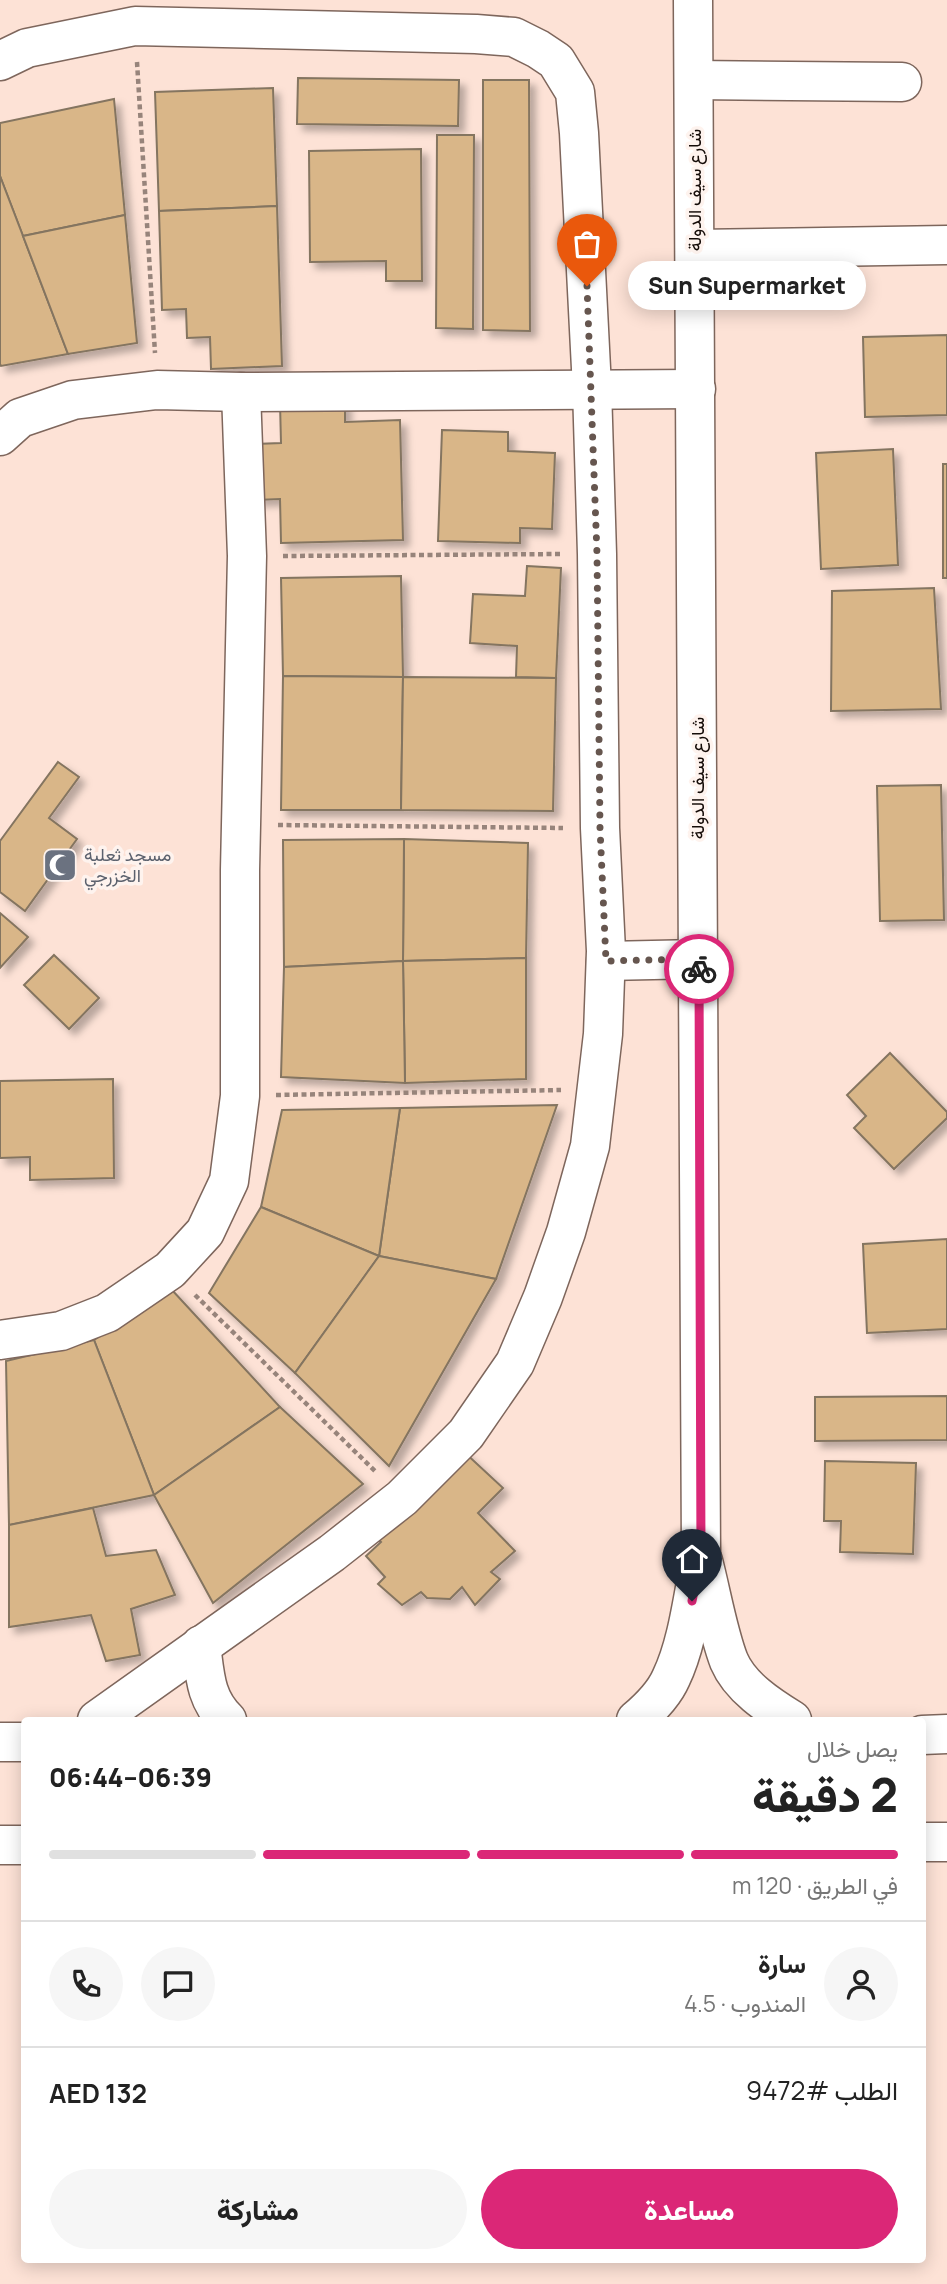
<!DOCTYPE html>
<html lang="ar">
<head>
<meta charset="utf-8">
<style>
  body { margin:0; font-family:Manrope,Vazirmatn,sans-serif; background:#f6f6f6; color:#222; direction:rtl; height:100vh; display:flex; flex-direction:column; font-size:26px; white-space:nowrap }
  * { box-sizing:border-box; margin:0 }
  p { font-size:23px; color:#767676 }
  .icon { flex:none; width:38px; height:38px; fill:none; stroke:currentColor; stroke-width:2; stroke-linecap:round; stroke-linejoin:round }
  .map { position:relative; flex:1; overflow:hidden; direction:ltr }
  .side { position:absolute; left:21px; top:1717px; width:905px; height:546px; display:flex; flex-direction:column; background:#fff; border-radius:7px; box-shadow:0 4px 18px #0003; direction:rtl }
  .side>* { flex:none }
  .pin { position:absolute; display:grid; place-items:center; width:60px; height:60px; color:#fff; margin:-72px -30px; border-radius:50% 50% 50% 0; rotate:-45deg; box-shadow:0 0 7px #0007 }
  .pin .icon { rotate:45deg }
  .courier { position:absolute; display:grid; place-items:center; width:70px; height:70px; margin:-35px; border:5px solid #db2777; border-radius:50%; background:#fff; color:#222; box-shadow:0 2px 9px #0007 }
  .bubble { position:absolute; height:49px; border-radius:24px; background:#fff; box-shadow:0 4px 18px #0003; font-size:23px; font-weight:800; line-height:49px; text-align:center; direction:rtl }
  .summary em { font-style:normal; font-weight:800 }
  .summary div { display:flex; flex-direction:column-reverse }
  .summary { display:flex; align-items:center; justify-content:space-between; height:119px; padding:0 28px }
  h1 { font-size:46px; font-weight:800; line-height:52px }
  .bar { display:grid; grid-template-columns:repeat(4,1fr); gap:10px 7px; align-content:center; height:84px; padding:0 28px }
  .bar i { height:9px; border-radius:5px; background:#e0e0e0 }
  .bar .active { background:#db2777 }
  .bar p { grid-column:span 4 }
  .line { display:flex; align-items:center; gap:18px; padding:0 28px; border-top:2px solid #e0e0e0 }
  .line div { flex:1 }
  .round { display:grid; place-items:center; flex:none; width:74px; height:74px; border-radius:37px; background:#f6f6f6 }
  .cta { display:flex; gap:14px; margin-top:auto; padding:14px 28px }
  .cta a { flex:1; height:80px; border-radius:42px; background:#db2777; color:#fff; font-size:28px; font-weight:800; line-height:80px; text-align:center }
  .cta a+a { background:#f6f6f6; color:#222 }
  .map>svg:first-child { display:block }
  .building { fill:#d9b688; stroke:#847460; stroke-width:2; filter:url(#shadow) }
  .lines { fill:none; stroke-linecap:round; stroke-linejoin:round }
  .minor-casing { stroke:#7e665c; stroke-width:41 }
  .path { stroke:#97847b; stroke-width:4.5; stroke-dasharray:5 3.5; stroke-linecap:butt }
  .minor { stroke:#fff; stroke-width:38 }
  .done { stroke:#66564f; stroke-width:7; stroke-dasharray:0 12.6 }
  .route { stroke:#db2777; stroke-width:9 }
  .labels { text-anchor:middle; stroke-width:7; stroke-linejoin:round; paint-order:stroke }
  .street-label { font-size:18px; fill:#140b07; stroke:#fef3ee }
  .worship-label { font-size:18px; fill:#5b616d; stroke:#fef3ee; text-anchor:start }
</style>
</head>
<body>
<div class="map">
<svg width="947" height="2284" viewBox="0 0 947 2284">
  <defs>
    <filter id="shadow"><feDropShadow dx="6" dy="6" stdDeviation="3.5" flood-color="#0004"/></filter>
  </defs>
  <rect width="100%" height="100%" fill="#fde2d6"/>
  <g class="building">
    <polygon points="298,78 459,80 458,126 297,124"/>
    <polygon points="483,80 529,80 530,331 483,330"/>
    <polygon points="273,88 277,206 159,211 155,92"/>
    <polygon points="114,99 125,215 23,236 0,176 0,123"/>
    <polygon points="437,135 474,135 473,329 436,328"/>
    <polygon points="421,149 422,281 386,281 386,261 310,262 309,151"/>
    <polygon points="0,176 23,236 68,354 1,366 0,364"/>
    <polygon points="277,206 282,366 211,369 210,337 187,338 186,309 162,310 159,211"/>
    <polygon points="125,215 137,343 68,354 23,236"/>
    <polygon points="947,335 947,415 865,417 863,337"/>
    <polygon points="345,401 345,422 400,420 403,540 281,543 280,499 256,500 255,444 281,443 280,403"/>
    <polygon points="442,430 508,432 508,451 555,453 552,529 520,528 520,543 438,541"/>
    <polygon points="893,449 898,565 821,569 816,453"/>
    <rect x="943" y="464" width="4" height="114"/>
    <polygon points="527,566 561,568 556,678 516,677 517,646 470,643 473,594 525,596"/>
    <polygon points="401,576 403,677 283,676 281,578"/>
    <polygon points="934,588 941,709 831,711 832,591"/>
    <polygon points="283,676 403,677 401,810 281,810"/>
    <polygon points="403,677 556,678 553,811 401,810"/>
    <polygon points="58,762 79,777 49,818 77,839 25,911 0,892 0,841"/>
    <polygon points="941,785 944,920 880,921 877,786"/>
    <polygon points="404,839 528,843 526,958 403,961"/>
    <polygon points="404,839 403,961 284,967 283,840"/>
    <polygon points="0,913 28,937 0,968"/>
    <polygon points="54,955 99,998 69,1029 24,985"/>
    <polygon points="526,958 526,1079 405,1083 403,961"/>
    <polygon points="403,961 405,1083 281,1077 284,967"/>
    <polygon points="890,1053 947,1112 947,1118 894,1169 854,1128 866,1116 847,1095"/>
    <polygon points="113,1079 114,1178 30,1180 30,1157 0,1158 0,1081"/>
    <polygon points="557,1105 496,1279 379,1256 400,1108"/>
    <polygon points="400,1108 379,1256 261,1207 282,1110"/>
    <polygon points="261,1207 379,1256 295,1373 209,1293"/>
    <polygon points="947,1239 947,1329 867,1333 863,1244"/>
    <polygon points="379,1256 496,1279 389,1466 295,1373"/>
    <polygon points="172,1290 280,1407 154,1495 94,1340"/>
    <polygon points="94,1340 154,1495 9,1525 6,1361"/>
    <polygon points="947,1396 947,1440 815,1441 815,1397"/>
    <polygon points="280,1407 363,1484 213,1603 154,1495"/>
    <polygon points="462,1450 503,1488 478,1513 515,1551 491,1572 500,1579 475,1605 462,1587 450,1599 427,1598 421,1592 402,1605 378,1584 385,1577 366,1556 381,1542 377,1538"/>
    <polygon points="825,1461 916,1463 913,1554 840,1552 841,1521 824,1521"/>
    <polygon points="93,1508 106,1556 156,1550 175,1595 131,1609 140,1655 106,1661 91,1615 9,1627 9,1525"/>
  </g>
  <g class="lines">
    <g class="minor-casing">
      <g id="minor">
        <polyline points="0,61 27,48 135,26 476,34 514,37 538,49 556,61 575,92 579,133 592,388 597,554 600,828 606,951 603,1034 590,1146 566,1232 543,1297 515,1363 466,1434 402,1498 332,1553 97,1720"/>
        <polyline points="694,80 902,82"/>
        <polyline points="695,249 947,245"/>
        <polyline points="0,436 20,418 73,400 157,390 241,392 696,389"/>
        <polyline points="606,961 699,959"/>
        <polyline points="0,1340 61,1331 107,1313 170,1270 205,1232 229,1181 240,1096 240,870 247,556 241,392"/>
        <path d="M703,1561C711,1591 718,1633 729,1661C740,1687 769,1706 792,1720"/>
        <path d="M201,1645C205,1675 205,1699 227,1720"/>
        <path d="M636,1720C649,1709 664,1694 671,1678C688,1643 693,1594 701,1556L693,0"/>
        <polyline points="922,1735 947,1734"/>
        <polyline points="0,1742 24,1742"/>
        <polyline points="922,1842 947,1842"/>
        <polyline points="0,1845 24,1845"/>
      </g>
    </g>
    <g class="path">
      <polyline points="137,62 155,353"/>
      <polyline points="283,556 561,554"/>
      <polyline points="278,825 563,828"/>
      <polyline points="276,1095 561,1090"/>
      <polyline points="195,1295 377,1473"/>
    </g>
    <use href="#minor" class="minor"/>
  </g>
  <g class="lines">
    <polyline class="done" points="587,286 597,554 600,828 606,961 699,959 699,969"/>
    <polyline class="route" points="692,1601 701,1556 699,969"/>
  </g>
  <defs>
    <g id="mosque-square" transform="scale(1.75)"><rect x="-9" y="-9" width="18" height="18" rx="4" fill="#6b7280" stroke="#fef3ee"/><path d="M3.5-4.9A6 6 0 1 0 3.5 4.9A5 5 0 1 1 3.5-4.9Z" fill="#fff"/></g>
  </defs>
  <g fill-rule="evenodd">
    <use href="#mosque-square" x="60" y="865"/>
  </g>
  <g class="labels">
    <g class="street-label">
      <text transform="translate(695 190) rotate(-90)" y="6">شارع سيف الدولة</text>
      <text transform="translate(698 778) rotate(-90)" y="6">شارع سيف الدولة</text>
    </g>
    <g class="worship-label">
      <text x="84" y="861">مسجد ثعلبة<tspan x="84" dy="21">الخزرجي</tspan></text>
    </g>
  </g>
</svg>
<div class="pin" style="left:587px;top:286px;background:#ea580c"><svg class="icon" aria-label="bag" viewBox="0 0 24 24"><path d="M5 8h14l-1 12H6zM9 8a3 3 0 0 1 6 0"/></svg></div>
<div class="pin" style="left:692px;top:1601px;background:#1f2937"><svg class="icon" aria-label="home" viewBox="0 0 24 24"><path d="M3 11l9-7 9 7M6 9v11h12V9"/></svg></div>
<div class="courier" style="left:699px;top:969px"><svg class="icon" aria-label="bike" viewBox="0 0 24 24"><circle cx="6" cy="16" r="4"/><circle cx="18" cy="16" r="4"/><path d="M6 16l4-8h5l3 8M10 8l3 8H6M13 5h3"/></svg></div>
<div class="bubble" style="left:628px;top:261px;width:238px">Sun Supermarket</div>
<section class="side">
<div class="summary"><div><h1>2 دقيقة</h1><p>يصل خلال</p></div><em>06:39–06:44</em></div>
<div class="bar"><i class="active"></i><i class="active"></i><i class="active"></i><i></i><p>في الطريق · 120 m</p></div>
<div class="line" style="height:126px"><a class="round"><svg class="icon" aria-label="person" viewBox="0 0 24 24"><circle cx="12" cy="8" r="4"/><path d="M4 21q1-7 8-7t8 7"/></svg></a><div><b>سارة</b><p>المندوب · 4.5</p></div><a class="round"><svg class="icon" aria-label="chat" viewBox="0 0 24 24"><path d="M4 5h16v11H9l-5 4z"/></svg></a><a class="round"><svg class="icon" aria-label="phone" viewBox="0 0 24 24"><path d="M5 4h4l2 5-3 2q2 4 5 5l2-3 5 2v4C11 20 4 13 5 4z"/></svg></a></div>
<div class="line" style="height:91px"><div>الطلب #9472</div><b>AED 132</b></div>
<div class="cta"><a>مساعدة</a><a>مشاركة</a></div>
</section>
</div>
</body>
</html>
